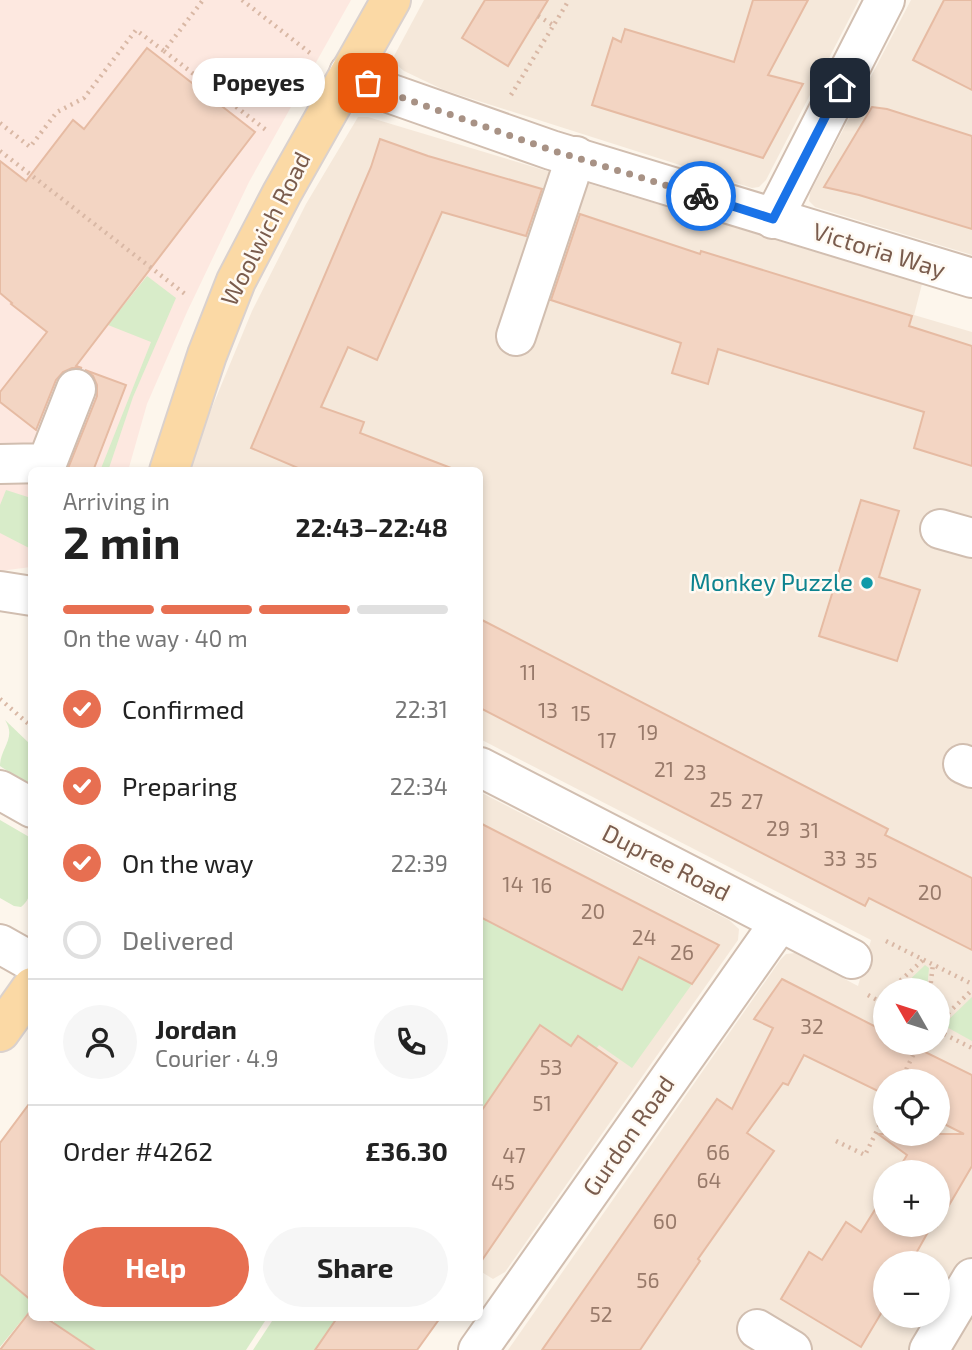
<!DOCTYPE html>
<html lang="en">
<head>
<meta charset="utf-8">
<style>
  body { margin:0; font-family:"Exo 2",sans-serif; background:#f6f6f6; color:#222; height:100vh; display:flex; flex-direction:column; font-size:26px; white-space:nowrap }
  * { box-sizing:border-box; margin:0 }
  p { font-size:23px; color:#767676 }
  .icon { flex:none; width:38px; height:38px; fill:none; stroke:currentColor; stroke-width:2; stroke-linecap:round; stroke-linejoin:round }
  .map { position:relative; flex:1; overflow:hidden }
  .side { position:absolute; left:28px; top:467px; width:455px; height:854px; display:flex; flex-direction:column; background:#fff; border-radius:10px; box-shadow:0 4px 10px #0003 }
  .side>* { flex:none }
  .needle { width:46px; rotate:309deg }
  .tools { position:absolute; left:873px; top:978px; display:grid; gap:14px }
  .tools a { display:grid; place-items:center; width:77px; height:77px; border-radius:50%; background:#fff; box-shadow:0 4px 10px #0003; font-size:35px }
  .pin { position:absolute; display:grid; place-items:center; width:60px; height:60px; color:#fff; margin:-30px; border-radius:14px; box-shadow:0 4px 10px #0006 }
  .courier { position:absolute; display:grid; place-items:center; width:70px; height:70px; margin:-35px; border:5px solid #1a73e8; border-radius:50%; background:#fff; color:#222; box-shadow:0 2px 9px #0007 }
  .bubble { position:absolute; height:49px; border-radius:24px; background:#fff; box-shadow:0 4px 10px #0003; font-size:23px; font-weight:700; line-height:49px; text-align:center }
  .head em { font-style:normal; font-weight:700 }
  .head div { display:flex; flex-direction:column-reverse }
  .head { display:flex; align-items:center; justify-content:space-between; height:119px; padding:0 35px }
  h1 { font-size:46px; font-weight:700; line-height:52px }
  .bar { display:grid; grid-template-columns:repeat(4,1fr); gap:10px 7px; align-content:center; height:84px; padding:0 35px }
  .bar i { height:9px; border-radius:5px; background:#e0e0e0 }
  .bar .current { background:#e76f51 }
  .bar p { grid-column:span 4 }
  .line { display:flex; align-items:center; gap:18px; padding:0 35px; border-top:2px solid #e0e0e0 }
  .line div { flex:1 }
  .round { display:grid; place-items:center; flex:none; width:74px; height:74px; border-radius:37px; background:#f6f6f6 }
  ol { padding:0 35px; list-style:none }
  li { display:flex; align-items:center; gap:21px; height:77px }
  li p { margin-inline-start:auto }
  li .icon { padding:7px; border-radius:50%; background:#e76f51; color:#fff; stroke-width:4 }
  li:last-child { color:#767676 }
  li i { width:38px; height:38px; border:4px solid #e0e0e0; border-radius:50% }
  .cta { display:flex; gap:14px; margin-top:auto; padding:14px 35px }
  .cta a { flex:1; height:80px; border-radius:42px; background:#e76f51; color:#fff; font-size:28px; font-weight:700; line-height:80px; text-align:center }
  .cta a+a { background:#f6f6f6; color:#222 }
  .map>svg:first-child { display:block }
  .residential { fill:#f5e8da; fill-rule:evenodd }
  .commercial { fill:#fde8e0 }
  .green { fill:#d8ecc9 }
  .building { fill:#f3d5c3; stroke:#e6bba3; stroke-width:2 }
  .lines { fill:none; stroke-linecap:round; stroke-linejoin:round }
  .minor-casing { stroke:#d1beb0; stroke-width:42 }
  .major-casing { stroke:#dad1cd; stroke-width:42 }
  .path { stroke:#d9b8a5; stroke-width:4.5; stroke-dasharray:2 5; stroke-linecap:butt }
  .minor { stroke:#fff; stroke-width:38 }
  .major { stroke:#fbd9a5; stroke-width:38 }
  .done { stroke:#a89285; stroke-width:7; stroke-dasharray:0 12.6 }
  .route { stroke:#1a73e8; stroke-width:9 }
  .culture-dot { fill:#0f9aa8; stroke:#fffaf3; stroke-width:2.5 }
  .labels { text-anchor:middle; stroke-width:5; stroke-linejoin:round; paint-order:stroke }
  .number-label { font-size:21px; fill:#987a6a }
  .street-label { font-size:24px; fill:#7a5c4d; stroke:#fffaf3 }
  .culture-label { font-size:24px; fill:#0d838f; stroke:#fffaf3; text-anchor:end }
</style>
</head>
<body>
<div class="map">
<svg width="972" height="1350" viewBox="0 0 972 1350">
  <rect width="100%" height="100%" fill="#fdf6ec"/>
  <g class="residential">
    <polygon points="424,0 859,0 766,180 759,187 752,188 444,90 404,71 398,66 394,56"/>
    <polygon points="911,0 972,0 972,255 815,207 809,201 810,193"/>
    <path d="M358,117H368L922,284L914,315L972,332V1350H508L781,959L786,954L795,953L858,986L871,940L480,739V471H189L201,434L252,311L306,204ZM886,990H938V1043H886ZM886,1082H938V1134H886ZM886,1172H938V1225H886ZM886,1264H938V1316H886Z"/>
    <polygon points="480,792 729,920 739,929 738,940 505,1272 493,1279 480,1271"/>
  </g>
  <polygon class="commercial" points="0,0 351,0 249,182 187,312 147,404 128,471 32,471 31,567 0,571"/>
  <g class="green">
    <polygon points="147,276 176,298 133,397 108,471 100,471 151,342 108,325"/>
    <polygon points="6,490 31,498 31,549 0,533 0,505"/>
    <path d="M5,720L31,745V787L0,766C0,748 17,738 5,720Z"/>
    <path d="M0,820L31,838C32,859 39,893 21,907L14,906L0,898Z"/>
    <polygon points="487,880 486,921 521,938 537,905 588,972 622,990 639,957 692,984 632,1068 599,1045 596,1049 578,1036 571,1046 540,1026 518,1057 548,1078 507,1074 485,1105 504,1144 480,1127 480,894"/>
    <polygon points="925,965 929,968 927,990 899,990"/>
    <polygon points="972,997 972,1041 943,1025"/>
    <polygon points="0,1274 32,1302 31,1309 0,1347"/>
    <polygon points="56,1318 267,1318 246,1350 94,1350 53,1323"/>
    <polygon points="274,1318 343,1318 375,1340 315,1350 253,1350"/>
  </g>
  <g class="building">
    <polygon points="485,0 548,0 508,66 462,38"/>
    <polygon points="753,0 808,0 768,75 803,84 763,158 592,105 613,38 621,42 625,29 734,62"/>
    <polygon points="944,0 972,0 972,90 913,60"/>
    <polygon points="147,48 255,132 76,366 82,368 72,368 63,372 56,380 36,430 0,402 0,392 47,332 11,304 12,303 0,293 0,161 26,181 73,120 84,129"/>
    <polygon points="872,107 887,109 972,136 972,229 859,195 824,187"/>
    <polygon points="380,139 428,156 542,189 526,236 442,212 377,360 348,347 321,407 364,422 360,433 451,468 451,471 305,471 251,448 371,167"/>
    <polygon points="580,214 700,254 701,251 912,316 909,326 972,346 972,466 914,448 924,412 718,349 708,384 672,373 681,343 551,300"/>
    <polygon points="85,370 126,385 93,471 67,471 97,396 97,385 93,376"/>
    <polygon points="861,500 899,511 879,577 920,590 897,661 819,636"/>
    <polygon points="480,619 888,829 885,835 972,878 972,950 869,898 865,906 480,708"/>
    <polygon points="480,823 517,842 719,945 692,984 639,957 622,990 480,917"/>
    <polygon points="782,979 886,1032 886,1043 907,1043 972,1075 972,1166 938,1224 938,1172 897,1172 907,1155 878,1134 964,1134 938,1121 938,1082 886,1082 886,1095 804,1055 788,1085 783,1083 747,1133 774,1151 698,1259 700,1261 640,1350 542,1350 717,1099 732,1109 773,1028 754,1019"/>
    <polygon points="540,1025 571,1046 578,1036 617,1063 480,1263 480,1113"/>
    <polygon points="32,1100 32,1301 0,1274 0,1143"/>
    <polygon points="886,1192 886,1225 932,1225 910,1264 886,1264 886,1305 861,1347 781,1299 809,1252 822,1260 846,1222 861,1232"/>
    <polygon points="32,1309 32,1318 46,1318 94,1350 0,1350"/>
    <polygon points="337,1318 440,1318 417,1350 315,1350"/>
  </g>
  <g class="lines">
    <g class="minor-casing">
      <g id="minor">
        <polyline points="349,73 386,92 551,150 972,278"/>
        <polyline points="773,219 885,0"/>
        <polyline points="516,336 576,156"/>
        <polyline points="0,464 47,463 76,389"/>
        <polyline points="940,529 972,538"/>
        <polyline points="0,591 32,596"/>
        <polyline points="963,764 972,768"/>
        <polyline points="480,767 852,959"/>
        <polyline points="0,790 32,808"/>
        <polyline points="0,944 32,962"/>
        <polyline points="757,1329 792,1350"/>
        <polyline points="478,1350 780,922"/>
        <polyline points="929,1350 972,1278"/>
      </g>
    </g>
    <g class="major-casing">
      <g id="major">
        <polyline points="169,471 207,355 236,281 282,193 391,0"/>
        <polyline points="0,1032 32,987"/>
      </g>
    </g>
    <g class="path">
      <polyline points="242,0 310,53"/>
      <polyline points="538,16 553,25"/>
      <polyline points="164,51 266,130"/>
      <polyline points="511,95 569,0"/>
      <polyline points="0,123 30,147 57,112 84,98 136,30 164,51 203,0"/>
      <polyline points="0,151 185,294"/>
      <polyline points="0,699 32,727"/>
      <polyline points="886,941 972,984"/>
      <polyline points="890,990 923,960"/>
      <polyline points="930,990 933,964"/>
      <polyline points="868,995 886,1005"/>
      <polyline points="938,1023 972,990"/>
      <polyline points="938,1031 972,1048"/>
      <polyline points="900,1082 919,1043"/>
      <polyline points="836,1141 865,1155 886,1112"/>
    </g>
    <use href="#minor" class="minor"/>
    <use href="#major" class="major"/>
  </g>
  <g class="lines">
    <polyline class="done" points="368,83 386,92 551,150 701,196"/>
    <polyline class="route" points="701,196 773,219 840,88"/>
  </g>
  <circle class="culture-dot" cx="867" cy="583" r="7"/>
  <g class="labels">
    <g class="number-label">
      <text x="528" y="680">11</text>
      <text x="548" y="718">13</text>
      <text x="581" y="721">15</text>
      <text x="648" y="740">19</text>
      <text x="607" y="748">17</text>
      <text x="664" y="777">21</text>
      <text x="695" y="780">23</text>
      <text x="721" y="807">25</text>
      <text x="752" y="809">27</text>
      <text x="778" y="836">29</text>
      <text x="809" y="838">31</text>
      <text x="835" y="866">33</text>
      <text x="866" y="868">35</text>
      <text x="513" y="892">14</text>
      <text x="542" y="893">16</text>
      <text x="930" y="900">20</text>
      <text x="593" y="919">20</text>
      <text x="644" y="945">24</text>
      <text x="682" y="960">26</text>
      <text x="812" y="1034">32</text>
      <text x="551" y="1075">53</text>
      <text x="542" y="1111">51</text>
      <text x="718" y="1160">66</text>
      <text x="514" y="1163">47</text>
      <text x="709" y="1188">64</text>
      <text x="503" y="1190">45</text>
      <text x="665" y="1229">60</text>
      <text x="648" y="1288">56</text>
      <text x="601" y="1322">52</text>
    </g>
    <g class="street-label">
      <text transform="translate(266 229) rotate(-63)" y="8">Woolwich Road</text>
      <text transform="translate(879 251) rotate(17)" y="8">Victoria Way</text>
      <text transform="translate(666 863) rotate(27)" y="8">Dupree Road</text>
      <text transform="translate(629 1136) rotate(-55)" y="8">Gurdon Road</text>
    </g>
    <g class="culture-label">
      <text x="853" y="591">Monkey Puzzle</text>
    </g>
  </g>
</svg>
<div class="tools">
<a><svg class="needle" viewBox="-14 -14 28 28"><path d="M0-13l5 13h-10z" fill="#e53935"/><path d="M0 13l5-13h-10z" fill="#767676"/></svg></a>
<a><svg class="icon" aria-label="locate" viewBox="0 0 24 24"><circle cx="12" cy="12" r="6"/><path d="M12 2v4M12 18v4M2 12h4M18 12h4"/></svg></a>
<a>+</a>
<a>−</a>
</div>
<div class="pin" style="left:368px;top:83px;background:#ea580c"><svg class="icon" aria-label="bag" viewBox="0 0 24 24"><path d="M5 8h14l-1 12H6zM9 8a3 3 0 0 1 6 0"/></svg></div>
<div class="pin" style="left:840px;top:88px;background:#1f2937"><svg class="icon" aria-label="home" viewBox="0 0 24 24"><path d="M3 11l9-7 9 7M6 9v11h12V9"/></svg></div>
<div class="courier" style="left:701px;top:196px"><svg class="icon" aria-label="bike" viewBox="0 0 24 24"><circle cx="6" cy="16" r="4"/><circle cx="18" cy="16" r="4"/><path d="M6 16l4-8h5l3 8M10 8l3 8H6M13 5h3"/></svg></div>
<div class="bubble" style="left:192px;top:58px;width:133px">Popeyes</div>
<section class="side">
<div class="head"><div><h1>2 min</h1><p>Arriving in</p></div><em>22:43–22:48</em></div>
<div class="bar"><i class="current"></i><i class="current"></i><i class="current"></i><i></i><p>On the way · 40 m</p></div>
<ol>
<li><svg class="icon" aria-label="check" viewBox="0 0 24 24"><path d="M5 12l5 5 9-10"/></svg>Confirmed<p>22:31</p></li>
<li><svg class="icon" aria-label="check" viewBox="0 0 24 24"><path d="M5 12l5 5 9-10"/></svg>Preparing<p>22:34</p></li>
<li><svg class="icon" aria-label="check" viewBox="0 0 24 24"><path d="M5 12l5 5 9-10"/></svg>On the way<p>22:39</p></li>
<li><i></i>Delivered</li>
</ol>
<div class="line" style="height:126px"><a class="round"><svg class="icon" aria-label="person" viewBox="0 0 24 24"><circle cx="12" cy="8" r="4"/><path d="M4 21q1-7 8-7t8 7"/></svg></a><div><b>Jordan</b><p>Courier · 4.9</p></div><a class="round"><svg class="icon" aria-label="phone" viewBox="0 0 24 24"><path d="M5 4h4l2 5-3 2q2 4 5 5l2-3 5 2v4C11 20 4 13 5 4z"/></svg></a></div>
<div class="line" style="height:91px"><div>Order #4262</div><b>£36.30</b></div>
<div class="cta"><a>Help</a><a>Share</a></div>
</section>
</div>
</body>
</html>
